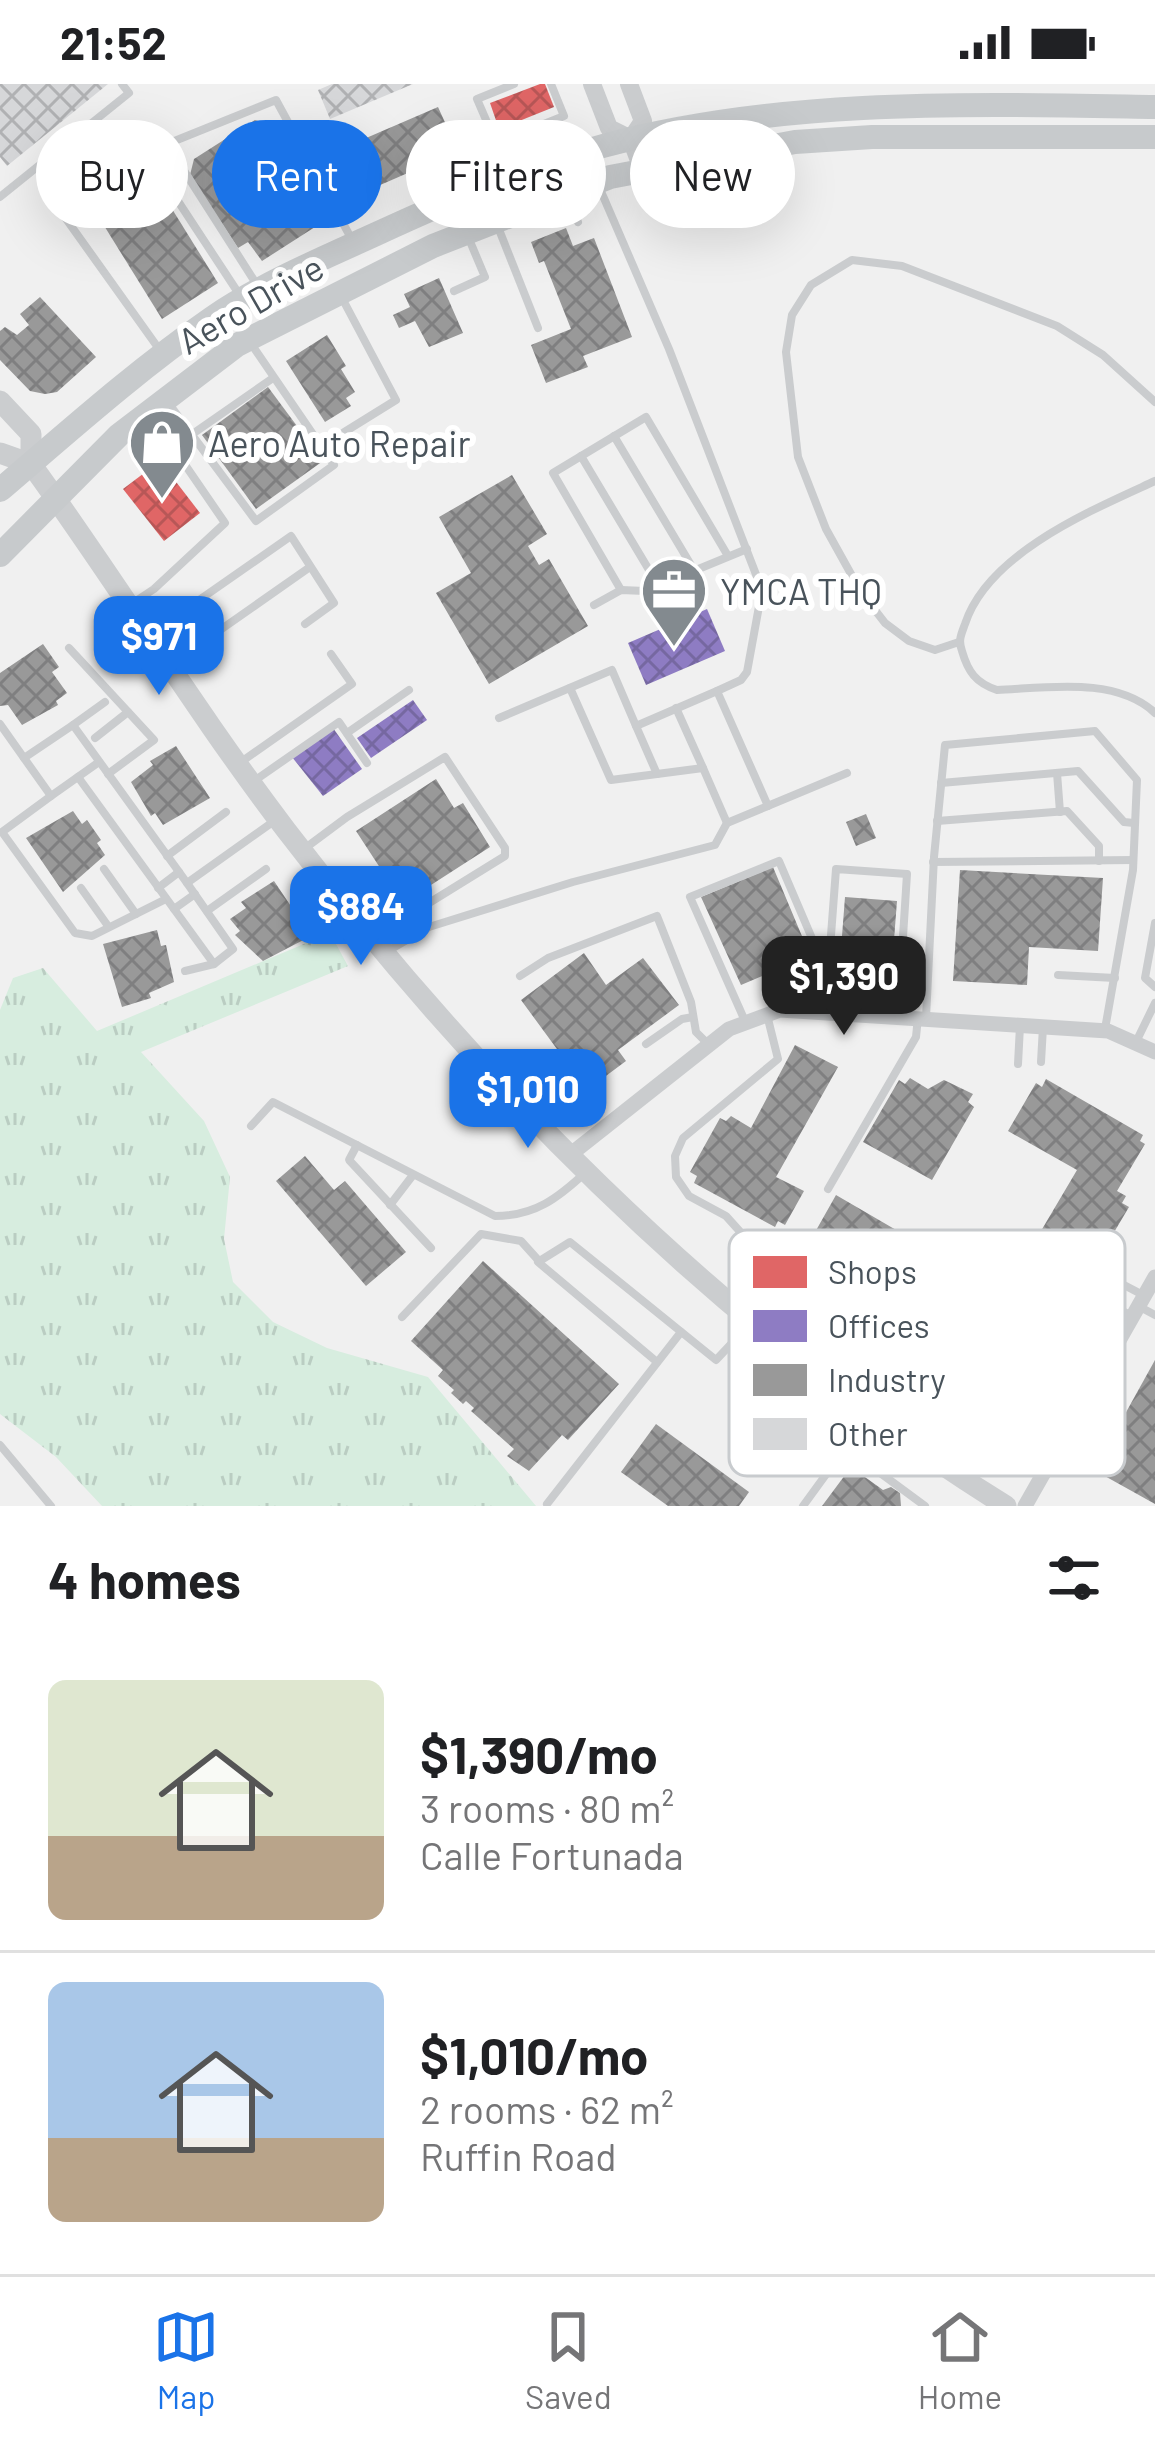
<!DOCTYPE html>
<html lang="en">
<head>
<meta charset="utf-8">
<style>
  body { margin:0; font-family:Barlow,sans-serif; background:#f6f6f6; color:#202124; height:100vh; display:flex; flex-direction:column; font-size:45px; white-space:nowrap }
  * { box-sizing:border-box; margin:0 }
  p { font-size:39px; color:#757577 }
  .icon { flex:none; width:66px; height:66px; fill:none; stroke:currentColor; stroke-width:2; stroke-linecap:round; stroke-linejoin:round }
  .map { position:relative; height:1422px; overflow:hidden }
  .drawer { display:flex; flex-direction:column; background:#fff; flex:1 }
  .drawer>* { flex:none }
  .banner { position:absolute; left:36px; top:36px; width:1083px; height:108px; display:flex; gap:24px }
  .price { position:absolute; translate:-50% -102px; padding:0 27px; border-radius:24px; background:#1a73e8; color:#fff; font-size:39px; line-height:78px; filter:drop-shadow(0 3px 6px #0008) }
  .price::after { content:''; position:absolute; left:50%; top:72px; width:36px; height:27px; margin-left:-18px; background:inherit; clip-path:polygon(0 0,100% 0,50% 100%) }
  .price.selected { background:#222; color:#fff }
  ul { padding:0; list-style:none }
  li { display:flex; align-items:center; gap:36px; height:300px; padding:0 48px }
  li+li { border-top:3px solid #e0e0e0 }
  li span { display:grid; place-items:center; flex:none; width:336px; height:240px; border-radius:18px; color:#555 }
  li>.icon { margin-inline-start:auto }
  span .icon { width:144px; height:144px; fill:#fffc; stroke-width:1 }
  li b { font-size:51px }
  h2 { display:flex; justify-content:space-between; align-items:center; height:144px; padding:0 48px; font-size:51px }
  .tag { padding:0 42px; border-radius:54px; background:#fff; box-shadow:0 12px 48px #0002; font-size:42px; line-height:108px }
  .tag.selected { background:#1a73e8; color:#fff }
  .status { display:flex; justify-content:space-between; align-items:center; height:84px; padding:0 60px; background:#fff; direction:ltr }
  .status svg { height:33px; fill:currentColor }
  .menu { display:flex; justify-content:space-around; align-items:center; height:168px; border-top:3px solid #e0e0e0; background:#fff; font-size:33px; color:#757577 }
  .menu a { display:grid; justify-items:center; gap:6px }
  .menu .selected { color:#1a73e8 }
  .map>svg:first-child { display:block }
  .grass { fill:url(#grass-tufts) }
  .shops { fill:url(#shops-cross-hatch) }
  .offices { fill:url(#offices-cross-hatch) }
  .industry { fill:url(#industry-cross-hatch) }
  .building { fill:url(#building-cross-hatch) }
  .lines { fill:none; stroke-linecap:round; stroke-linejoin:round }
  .service { stroke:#caccce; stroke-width:8 }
  .minor { stroke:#caccce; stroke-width:15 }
  .tertiary { stroke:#caccce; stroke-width:18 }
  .secondary { stroke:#cbcdcf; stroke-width:21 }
  .primary { stroke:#c7cacc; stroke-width:24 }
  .labels { text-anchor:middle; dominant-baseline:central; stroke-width:12; stroke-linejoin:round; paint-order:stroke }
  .street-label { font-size:36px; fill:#49535b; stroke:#fff }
  .poi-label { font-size:36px; fill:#49535b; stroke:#fff; text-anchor:start }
  .key { fill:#fff; stroke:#c8cbce; stroke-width:3 }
  .key-label { font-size:33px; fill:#49535b }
</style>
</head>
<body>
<div class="status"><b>21:52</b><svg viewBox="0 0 49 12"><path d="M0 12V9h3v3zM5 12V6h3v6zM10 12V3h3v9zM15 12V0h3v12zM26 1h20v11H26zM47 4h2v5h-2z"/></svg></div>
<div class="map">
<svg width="1155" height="1422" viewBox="0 0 1155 1422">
  <defs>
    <pattern id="grass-tufts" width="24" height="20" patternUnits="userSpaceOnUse" patternTransform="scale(3)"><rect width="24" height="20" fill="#d7eddf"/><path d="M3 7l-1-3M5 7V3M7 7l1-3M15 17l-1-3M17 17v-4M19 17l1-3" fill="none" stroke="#bacdc2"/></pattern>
    <pattern id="shops-cross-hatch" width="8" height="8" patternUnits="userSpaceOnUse" patternTransform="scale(3)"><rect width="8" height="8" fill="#e06666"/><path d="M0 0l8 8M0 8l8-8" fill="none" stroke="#b85757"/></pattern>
    <pattern id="offices-cross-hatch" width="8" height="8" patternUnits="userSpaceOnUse" patternTransform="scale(3)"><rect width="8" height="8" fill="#8e7cc3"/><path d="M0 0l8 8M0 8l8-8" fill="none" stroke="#7668a1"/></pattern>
    <pattern id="industry-cross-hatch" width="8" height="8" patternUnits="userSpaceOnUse" patternTransform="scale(3)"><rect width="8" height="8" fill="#999"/><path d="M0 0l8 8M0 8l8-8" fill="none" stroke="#7f7f80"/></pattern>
    <pattern id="building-cross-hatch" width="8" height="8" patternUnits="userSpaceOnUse" patternTransform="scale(3)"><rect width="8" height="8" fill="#d6d7d9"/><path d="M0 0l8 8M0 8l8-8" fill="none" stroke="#b0b1b3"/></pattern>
  </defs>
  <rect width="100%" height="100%" fill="#f0f0f0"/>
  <!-- grass -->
  <path class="grass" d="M330 849 348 882 141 968 204 1037 230 1093 224 1155 233 1198 273 1238 327 1264 428 1293 536 1422H102L56 1373 0 1330V926L13 894 43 884 97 947Z"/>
  <!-- shops -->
  <g class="shops">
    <path d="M540 0H545L554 23 499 45 490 19Z"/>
    <path d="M160 377 200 429 164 457 123 405Z"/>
  </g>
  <!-- offices -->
  <g class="offices">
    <path d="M707 525 725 567 646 601 628 559Z"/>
    <path d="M413 616 427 636 371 674 357 654Z"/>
    <path d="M333 644 362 685 323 712 292 673Z"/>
  </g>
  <!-- industry -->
  <g class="industry">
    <path d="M438 23 458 67 362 109 343 64Z"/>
    <path d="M255 36 270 40 329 134 262 177 248 158 238 164 190 91 194 75Z"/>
    <path d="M141 75 218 199 162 235 85 111Z"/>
    <path d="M566 144 573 162 594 154 632 253 583 272 588 283 546 299 531 261 571 245 544 177 539 179 531 158Z"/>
    <path d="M439 194 463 249 429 263 415 237 399 244 393 231 410 223 404 210Z"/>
    <path d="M40 213 96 273 57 308 45 310 30 307 0 276V247L5 243 17 251 29 241 20 230Z"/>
    <path d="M327 251 346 282 341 285 355 308 346 314 351 322 325 338 286 277Z"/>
    <path d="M268 303 323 377 256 425 202 351Z"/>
    <path d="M512 391 547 450 528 462 539 481 549 475 588 542 489 600 436 509 471 489 439 433Z"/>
    <path d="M43 560 59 583 52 588 67 609 56 617 58 621 22 641 8 621 0 622V589Z"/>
    <path d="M176 662 210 714 163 741 155 729 151 732 131 698 153 681 150 677Z"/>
    <path d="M436 695 454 724 463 719 490 763 403 819 356 747Z"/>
    <path d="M73 727 82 740 87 736 101 756 97 759 105 771 63 808 26 754Z"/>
    <path d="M866 730 876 754 856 762 846 738Z"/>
    <path d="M773 783 804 857 797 860 803 875 741 901 701 813Z"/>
    <path d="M960 786 1103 794 1098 867 1029 863 1027 901 953 897Z"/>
    <path d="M274 797 311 852 263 877 235 851 240 847 230 835 246 824 241 818Z"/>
    <path d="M845 813 897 817 891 895 839 891Z"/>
    <path d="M157 846 161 862 166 861 174 898 149 909 151 914 122 923 103 860Z"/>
    <path d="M584 869 606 901 643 874 679 921 618 966 626 977 587 1006 521 916Z"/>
    <path d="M795 961 838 983 776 1093 804 1107 785 1141 778 1137 775 1143 694 1099 697 1092 690 1088 720 1034 726 1037 731 1032 751 1044Z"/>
    <path d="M910 994 928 1005 944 996 973 1010 968 1018 974 1023 932 1096 863 1058 899 996 905 1000Z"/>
    <path d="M1046 995 1143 1051 1140 1057 1145 1060 1117 1107 1126 1112 1122 1119 1129 1123 1097 1177 1091 1173 1087 1180 1038 1152 1077 1086 1008 1047 1036 999 1042 1003Z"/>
    <path d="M305 1072 334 1106 345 1097 406 1168 366 1202 276 1097Z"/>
    <path d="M836 1111 903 1150 861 1223 856 1220 851 1227 824 1212 828 1206 820 1202 824 1195 804 1183 807 1177 801 1173Z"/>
    <path d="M483 1177 619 1300 568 1356 562 1351 529 1387 507 1372 514 1365 471 1327 474 1324 466 1317 463 1320 451 1309 454 1306 438 1292 443 1286 411 1257Z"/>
    <path d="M1155 1276V1420L1094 1386Z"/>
    <path d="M656 1340 749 1408 739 1422H668L621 1388Z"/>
    <path d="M851 1383 883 1406 891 1403 900 1409 901 1422H822Z"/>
  </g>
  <!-- building -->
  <g class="building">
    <path d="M0 0H108L7 82 0 73Z"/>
    <path d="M332 0H413L330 35 318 6Z"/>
  </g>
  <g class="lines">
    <!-- service -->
    <g class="service">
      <path d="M496 59 564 32 551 0"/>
      <path d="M501 89 499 66 477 15 514 0"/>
      <path d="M600 105 669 265 762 506 747 588 741 596 717 607 768 722"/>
      <path d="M0 113 129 9 122 0"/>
      <path d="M568 116 578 138"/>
      <path d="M498 143 538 244"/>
      <path d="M257 201 167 60 276 16 351 154"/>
      <path d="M454 207 485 193 469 155"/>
      <path d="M159 265 49 111 132 47 239 210"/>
      <path d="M169 320 256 437 334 381 252 261"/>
      <path d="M191 351 273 294"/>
      <path d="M338 352 396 316 342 214"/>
      <path d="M614 352 694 486"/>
      <path d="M581 372 658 501"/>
      <path d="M1155 397C1092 426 988 469 965 540 961 551 958 556 962 567 968 588 976 599 997 606 1046 604 1116 592 1155 629"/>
      <path d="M621 506 553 389 646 333 728 472"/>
      <path d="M130 521 154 505 225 439 153 334"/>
      <path d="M594 521 621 506 645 507 747 465"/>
      <path d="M209 545 213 551 310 483"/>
      <path d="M959 558 935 566 909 557 885 539 861 508 826 445 798 373 786 268 792 231 811 201 852 176 902 182 1057 242 1103 271 1155 318"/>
      <path d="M69 564 154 656 108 690"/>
      <path d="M169 575 209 545 192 521 291 452 334 519 305 540"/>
      <path d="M570 604 611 696 657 690"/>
      <path d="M676 624 703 684 657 690 636 642 717 607"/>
      <path d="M499 634 612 586 636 642"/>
      <path d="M0 640 24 674 73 641 187 799 277 735"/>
      <path d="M73 641 105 618"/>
      <path d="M347 649 409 606"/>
      <path d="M95 654 128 628"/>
      <path d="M24 674 51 712 99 678"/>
      <path d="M241 678 352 600 331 570"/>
      <path d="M703 684 727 739"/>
      <path d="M1057 689 1060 728"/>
      <path d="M78 693 214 880"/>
      <path d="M254 697 339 638 367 679"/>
      <path d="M941 699 1078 687 1124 738 1134 739"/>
      <path d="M51 712 2 748 75 849 92 852 166 815"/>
      <path d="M937 737 1067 727 1099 762V777"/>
      <path d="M304 765 347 733 445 673 505 764V772L374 853"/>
      <path d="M167 772 226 728"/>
      <path d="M933 778 1133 776"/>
      <path d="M104 785 136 830"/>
      <path d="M81 804 108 842"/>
      <path d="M158 804 179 788"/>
      <path d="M174 825 195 810"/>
      <path d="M207 827 266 785"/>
      <path d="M1155 839 1145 894 1155 903"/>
      <path d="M386 868 429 843 573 798 715 761 727 739 847 689"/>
      <path d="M185 887 214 880 233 865 187 799"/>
      <path d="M1058 891 1115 894"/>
      <path d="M520 892 548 874 657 832 691 918 696 948 708 960"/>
      <path d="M836 927 837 908 828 891 836 785 907 790 898 931"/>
      <path d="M767 931 778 975 683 1054 675 1072 676 1093 689 1112 726 1132 787 1200 864 1261 838 1300"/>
      <path d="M926 934 934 773 945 661 1095 647 1137 696 1133 786 1105 945"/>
      <path d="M745 937 690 813 779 777 814 859 810 926"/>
      <path d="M1136 958 1155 919"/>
      <path d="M646 960 682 935 693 933"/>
      <path d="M1041 978 1043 943"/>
      <path d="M1018 980 1020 942"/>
      <path d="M251 1042 273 1018 495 1132C535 1132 558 1114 586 1088"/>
      <path d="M357 1061 349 1076 431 1164"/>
      <path d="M828 1105 916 953 918 933"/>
      <path d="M390 1121 413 1091"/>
      <path d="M1105 1191 1143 1211"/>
      <path d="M1094 1212 1132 1232"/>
      <path d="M1140 1223 1155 1231"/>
      <path d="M402 1233 481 1150 521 1157 539 1177"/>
      <path d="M657 1278 538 1178 570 1158 716 1276 749 1241"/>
      <path d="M804 1342 827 1327 841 1308"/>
      <path d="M0 1361 51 1422"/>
      <path d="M845 1363 925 1422"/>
      <path d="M547 1420 681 1248"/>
      <path d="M803 1422 870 1330"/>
    </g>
    <!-- minor -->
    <g class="minor">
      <path d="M571 1070 729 945 780 926 1108 947 1155 968"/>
      <path d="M1025 1422 1155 1193"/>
    </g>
    <!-- tertiary -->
    <g class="tertiary">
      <path d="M592 0 609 44 631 55 643 87"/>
      <path d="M629 0 643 37 631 55"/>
    </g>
    <!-- secondary -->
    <g class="secondary">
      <path d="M0 317 31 350V380"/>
      <path d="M0 369 31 380"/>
      <path d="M31 380C118 500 196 628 286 746 487 1008 725 1247 1006 1422"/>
    </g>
    <!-- primary -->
    <g class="primary">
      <path d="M0 406C69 347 137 286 212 234 262 200 319 176 374 151 448 117 525 83 603 62 782 14 971 20 1155 23"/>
      <path d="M0 471 119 351 237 261 433 162 610 93 795 58 872 53H1155"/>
    </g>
  </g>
  <!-- icons -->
  <defs>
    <symbol id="shop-pin" viewBox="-11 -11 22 30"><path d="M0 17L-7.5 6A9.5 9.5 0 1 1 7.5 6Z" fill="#838a8f" stroke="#fff"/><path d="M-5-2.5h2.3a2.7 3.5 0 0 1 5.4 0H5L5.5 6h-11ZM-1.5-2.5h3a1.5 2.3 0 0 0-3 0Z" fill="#fff"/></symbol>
    <symbol id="office-pin" viewBox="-11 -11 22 30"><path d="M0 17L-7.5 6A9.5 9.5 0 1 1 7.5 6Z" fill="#838a8f" stroke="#fff"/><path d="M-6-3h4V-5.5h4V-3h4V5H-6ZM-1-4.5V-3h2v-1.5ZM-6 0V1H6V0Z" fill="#fff"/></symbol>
  </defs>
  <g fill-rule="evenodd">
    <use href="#shop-pin" x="124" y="320" width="76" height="104"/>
    <use href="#office-pin" x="636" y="468" width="76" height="104"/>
  </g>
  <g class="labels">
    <!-- street labels -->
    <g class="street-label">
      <text transform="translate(250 219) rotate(-30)">Aero Drive</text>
    </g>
    <!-- poi labels -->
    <g class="poi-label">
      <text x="208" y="358">Aero Auto Repair</text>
      <text x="720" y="506">YMCA THQ</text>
    </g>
  </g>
  <!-- legend -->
  <rect x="729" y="1146" width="396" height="246" rx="18" class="key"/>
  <rect x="753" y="1172" width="54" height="32" fill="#e06666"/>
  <rect x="753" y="1226" width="54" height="32" fill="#8e7cc3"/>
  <rect x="753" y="1280" width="54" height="32" fill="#999"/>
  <rect x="753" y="1334" width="54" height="32" fill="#d6d7d9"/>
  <g class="key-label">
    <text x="828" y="1200">Shops</text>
    <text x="828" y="1254">Offices</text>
    <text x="828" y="1308">Industry</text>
    <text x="828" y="1362">Other</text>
  </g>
</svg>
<b class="price" style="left:159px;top:614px">$971</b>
<b class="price" style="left:361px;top:884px">$884</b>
<b class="price selected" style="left:844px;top:954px">$1,390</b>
<b class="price" style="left:528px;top:1067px">$1,010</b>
<div class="banner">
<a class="tag">Buy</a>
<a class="tag selected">Rent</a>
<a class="tag">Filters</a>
<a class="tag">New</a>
</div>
</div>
<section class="drawer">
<h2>4 homes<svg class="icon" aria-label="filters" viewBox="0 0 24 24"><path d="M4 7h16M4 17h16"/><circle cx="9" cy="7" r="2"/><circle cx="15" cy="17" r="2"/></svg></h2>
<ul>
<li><span style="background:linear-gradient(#dfe7d0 65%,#b9a48a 0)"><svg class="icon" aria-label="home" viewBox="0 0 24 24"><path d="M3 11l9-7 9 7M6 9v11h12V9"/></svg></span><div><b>$1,390/mo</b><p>3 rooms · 80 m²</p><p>Calle Fortunada</p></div></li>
<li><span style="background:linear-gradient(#a9c7e8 65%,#b9a48a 0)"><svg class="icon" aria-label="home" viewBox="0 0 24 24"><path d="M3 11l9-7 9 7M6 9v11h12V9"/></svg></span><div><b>$1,010/mo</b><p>2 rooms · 62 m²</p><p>Ruffin Road</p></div></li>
</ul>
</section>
<nav class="menu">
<a class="selected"><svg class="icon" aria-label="map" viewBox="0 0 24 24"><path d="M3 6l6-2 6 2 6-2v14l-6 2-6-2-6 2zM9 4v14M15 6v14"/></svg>Map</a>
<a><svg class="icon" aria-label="saved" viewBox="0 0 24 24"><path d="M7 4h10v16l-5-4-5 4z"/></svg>Saved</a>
<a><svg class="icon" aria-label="home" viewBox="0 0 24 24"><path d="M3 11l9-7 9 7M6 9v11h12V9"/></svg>Home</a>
</nav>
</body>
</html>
